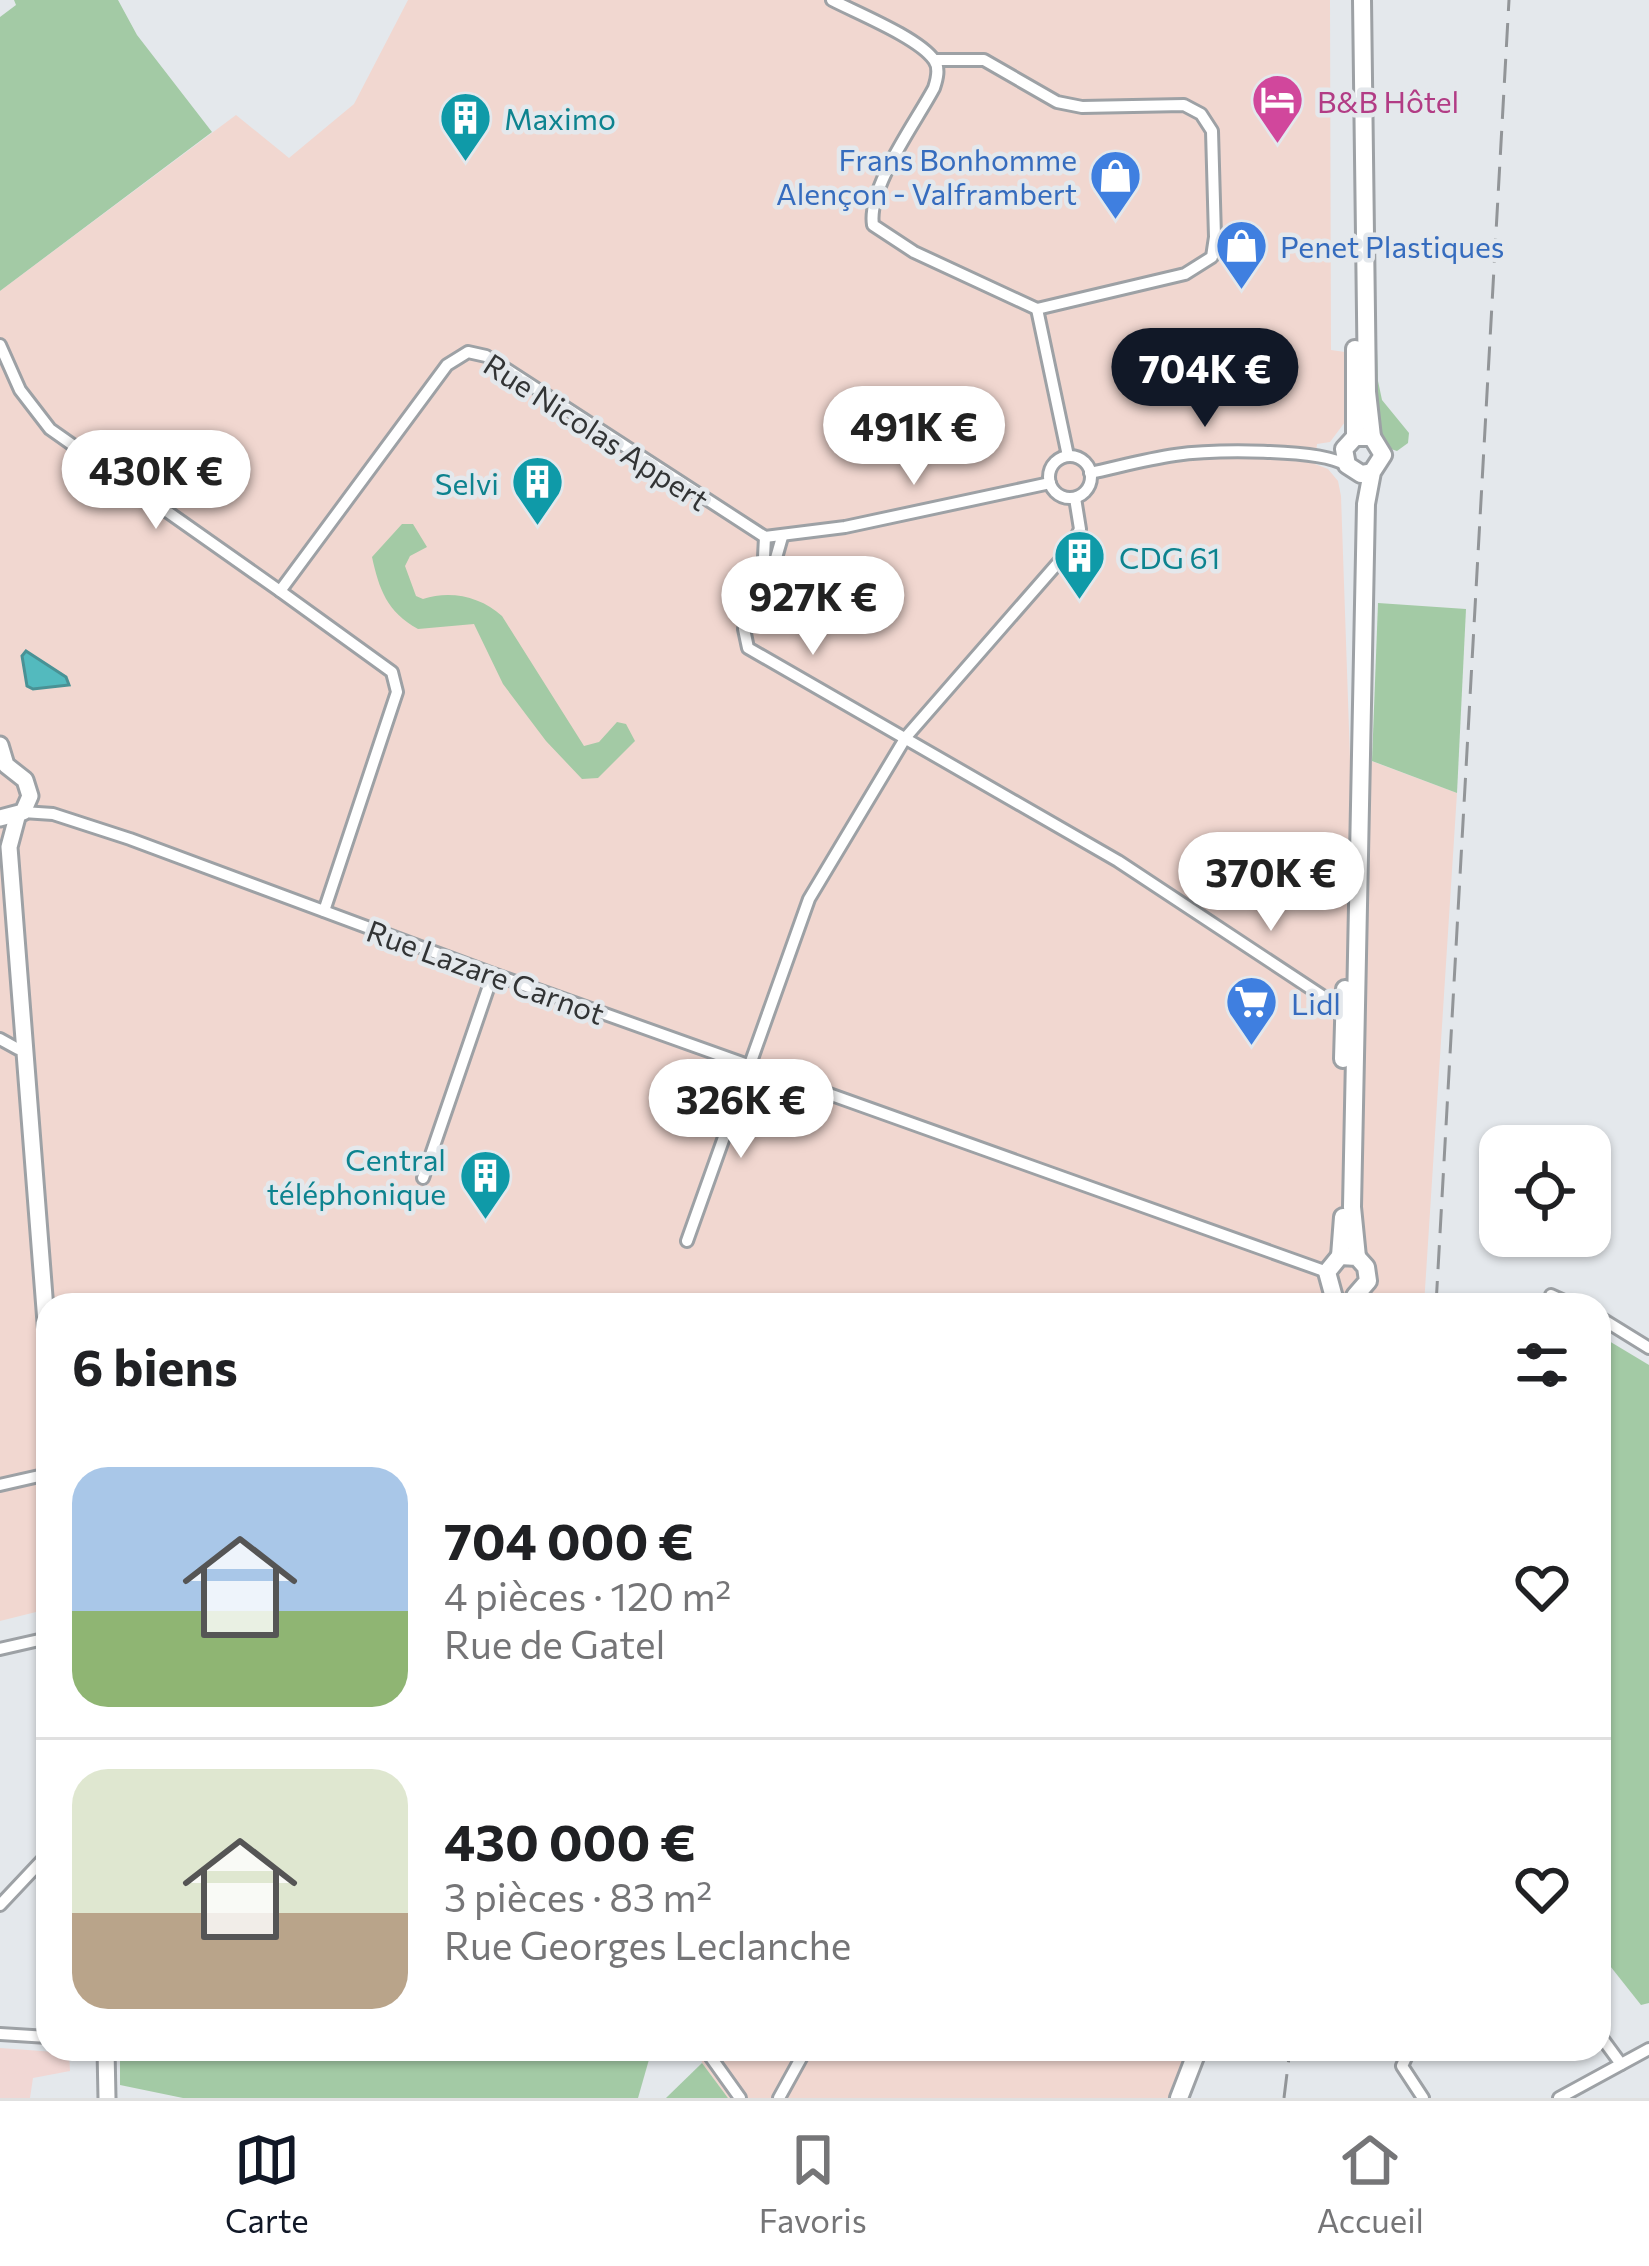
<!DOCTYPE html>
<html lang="fr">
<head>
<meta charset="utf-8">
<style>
  body { margin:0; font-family:Commissioner,sans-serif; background:#f2f2f2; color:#202124; height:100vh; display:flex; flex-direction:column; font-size:45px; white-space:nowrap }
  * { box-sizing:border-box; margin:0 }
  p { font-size:39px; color:#757577 }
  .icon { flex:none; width:66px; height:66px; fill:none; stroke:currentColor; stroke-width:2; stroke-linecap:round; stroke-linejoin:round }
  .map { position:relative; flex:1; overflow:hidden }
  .sheet { position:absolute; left:36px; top:1293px; width:1575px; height:768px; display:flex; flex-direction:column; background:#fff; border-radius:36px; box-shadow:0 3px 9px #0004 }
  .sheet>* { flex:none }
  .fabs { position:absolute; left:1479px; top:1125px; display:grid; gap:24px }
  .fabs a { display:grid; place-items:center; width:132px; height:132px; border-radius:24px; background:#fff; box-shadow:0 3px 9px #0004; font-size:60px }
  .price { position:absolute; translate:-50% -102px; padding:0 27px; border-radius:42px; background:#fff; color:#222; font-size:39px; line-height:78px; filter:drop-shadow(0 3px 6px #0008) }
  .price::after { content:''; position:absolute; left:50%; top:72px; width:36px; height:27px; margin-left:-18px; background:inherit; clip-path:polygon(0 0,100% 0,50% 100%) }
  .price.on { background:#111827; color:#fff }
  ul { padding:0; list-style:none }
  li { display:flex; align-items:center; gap:36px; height:300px; padding:0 36px }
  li+li { border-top:3px solid #e0e0e0 }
  li span { display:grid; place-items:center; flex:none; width:336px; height:240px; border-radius:36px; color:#555 }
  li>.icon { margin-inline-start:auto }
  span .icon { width:144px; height:144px; fill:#fffc; stroke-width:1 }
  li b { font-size:51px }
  h2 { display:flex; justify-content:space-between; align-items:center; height:144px; padding:0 36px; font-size:51px }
  .tab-bar { display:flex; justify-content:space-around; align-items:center; height:168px; border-top:3px solid #e0e0e0; background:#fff; font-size:33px; color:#757577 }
  .tab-bar a { display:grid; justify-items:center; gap:6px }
  .tab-bar .on { color:#111827 }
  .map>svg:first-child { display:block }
  .commercial { fill:#f1d7d4 }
  .industrial { fill:#f1d7d0 }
  .green { fill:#a3caa5 }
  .water { fill:#53babe; stroke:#499295; stroke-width:3 }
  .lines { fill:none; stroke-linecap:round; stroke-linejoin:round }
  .street-casing { stroke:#9da1a5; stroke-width:16 }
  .secondary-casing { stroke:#9da1a5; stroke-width:21 }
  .primary-casing { stroke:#9da1a5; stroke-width:22 }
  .street { stroke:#fff; stroke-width:10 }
  .secondary { stroke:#fff; stroke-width:15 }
  .primary { stroke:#fff; stroke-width:16 }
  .rail { stroke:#929598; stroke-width:3; stroke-dasharray:24 12; stroke-linecap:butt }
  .labels { text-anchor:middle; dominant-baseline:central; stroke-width:9; stroke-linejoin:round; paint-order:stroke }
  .hotel-label { font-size:30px; fill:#b23c85; stroke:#e4e8ec; text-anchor:start }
  .culture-label { font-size:30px; fill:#0d838f; stroke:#e4e8ec; text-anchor:start }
  .shop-label { font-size:30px; fill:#366cbe; stroke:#e4e8ec; text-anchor:start }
  .street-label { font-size:30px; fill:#323435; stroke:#e4e8ec }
</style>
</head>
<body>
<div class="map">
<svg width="1649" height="2098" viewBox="0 0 1649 2098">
  <rect width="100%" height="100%" fill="#e4e8ec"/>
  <!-- commercial -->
  <path class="commercial" d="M0 2048 69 2053 70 2071 33 2078 30 2098H0Z"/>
  <!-- industrial -->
  <g class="industrial">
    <path d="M408 0H1330L1331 350 1345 352 1347 390 1345 422 1330 442 1317 444 1315 464 1328 469 1338 481 1341 496 1350 758 1366 759 1457 793 1424 1305H48V1609L0 1621V291L236 115 289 158 354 104Z"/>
    <path d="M700 2049H1205L1187 2098H728L702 2063Z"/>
  </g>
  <!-- green -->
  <g class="green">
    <path d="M14 0H118L137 35 212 132 0 291V17L16 5Z"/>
    <path d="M1368 175 1372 187 1378 381 1382 400 1409 433 1408 443 1397 451 1391 449 1376 426Z"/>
    <path d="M402 524H413L427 547 410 556 405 566 416 596 423 599C451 590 481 597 502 616L584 746 599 742 617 722 626 724 635 741 598 778 582 779 546 741 503 684 474 624 418 629C387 612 379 589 372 557Z"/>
    <path d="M1378 603 1466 609 1457 793 1372 761Z"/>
    <path d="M1599 1335 1649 1365V2003L1641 2005 1599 1952Z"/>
    <path d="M120 2049H652L638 2098H183L120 2085Z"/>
    <path d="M702 2063 728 2098H666Z"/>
  </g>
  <!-- water -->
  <path class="water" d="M26 651 66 677 69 685 33 689 27 686 22 656Z"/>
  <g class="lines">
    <defs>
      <g id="street">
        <path d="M832 0C857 13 919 38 934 60 940 68 937 79 934 88 916 122 867 188 873 225L914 252 1037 309"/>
        <path d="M935 60H984L1057 102 1082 107 1184 105 1201 114 1212 131 1215 237 1212 257 1185 274 1037 309 1068 456"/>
        <path d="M0 345 20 390 50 429 280 591"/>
        <circle cx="1070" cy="477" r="21"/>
        <path d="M1090 473C1118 467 1147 459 1175 455 1210 450 1319 448 1346 465"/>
        <path d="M782 537 774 565 744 629 748 648 1118 861 1345 1011"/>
        <path d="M763 577 765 537"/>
        <path d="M23 812 53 814 130 839 493 974 1327 1272"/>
        <path d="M324 911 397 692 392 672 280 591 447 365 468 352 486 356 765 537 845 527 1050 483"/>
        <path d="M0 1039 18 1049 25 1047"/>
        <path d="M423 1178 493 974"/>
        <path d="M687 1241 809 899 906 737 1071 548 1080 529 1075 498"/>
        <path d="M1551 1295 1573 1305"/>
        <path d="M1599 1317 1649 1348"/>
        <path d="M0 1485 48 1474"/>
        <path d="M0 1649 48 1638"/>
        <path d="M0 1905 48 1854"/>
        <path d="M0 2034 48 2037"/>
        <path d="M1599 2034 1621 2064"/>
        <path d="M705 2049 740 2098"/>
        <path d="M1410 2049 1402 2066 1423 2098"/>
        <path d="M1482 2049H1488"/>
        <path d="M779 2098 806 2049"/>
        <path d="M1559 2098 1649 2049"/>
      </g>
      <g id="secondary">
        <path d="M0 745 6 765 25 780 30 796 23 812 0 818"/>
        <path d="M17 817 9 847 48 1348"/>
        <path d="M106 2049 107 2098"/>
      </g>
      <g id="primary">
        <path d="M1362 0 1367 392 1372 437"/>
        <path d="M1355 437V349"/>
        <path d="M1343 1059 1345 989"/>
        <path d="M1340 1256 1343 1217"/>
        <path d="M1357 1257 1352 1207 1366 504 1372 472 1383 455 1372 437H1355L1344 449 1347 465 1361 474 1372 472"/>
        <path d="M1336 1305 1327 1272 1340 1256 1357 1257 1366 1267 1368 1281 1355 1296"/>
        <path d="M1179 2098 1198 2049"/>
      </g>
    </defs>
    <!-- street casing -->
    <use href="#street" class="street-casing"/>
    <!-- secondary casing -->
    <use href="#secondary" class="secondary-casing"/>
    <!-- primary casing -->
    <use href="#primary" class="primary-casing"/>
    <!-- street -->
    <use href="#street" class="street"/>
    <!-- secondary -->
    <use href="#secondary" class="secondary"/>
    <!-- primary -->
    <use href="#primary" class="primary"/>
    <!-- rail -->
    <g class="rail">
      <path d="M1436 1305 1509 0"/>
      <path d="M1284 2098 1290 2049"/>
    </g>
  </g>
  <!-- icons -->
  <defs>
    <symbol id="hotel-pin" viewBox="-11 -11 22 30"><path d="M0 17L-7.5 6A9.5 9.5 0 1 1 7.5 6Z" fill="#d1479c" stroke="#e4e8ec"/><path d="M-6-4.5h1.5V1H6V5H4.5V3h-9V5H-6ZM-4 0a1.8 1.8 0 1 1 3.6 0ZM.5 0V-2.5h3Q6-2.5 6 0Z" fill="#fff"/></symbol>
    <symbol id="building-pin" viewBox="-11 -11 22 30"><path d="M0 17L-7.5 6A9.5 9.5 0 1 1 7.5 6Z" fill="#0f9aa8" stroke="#e4e8ec"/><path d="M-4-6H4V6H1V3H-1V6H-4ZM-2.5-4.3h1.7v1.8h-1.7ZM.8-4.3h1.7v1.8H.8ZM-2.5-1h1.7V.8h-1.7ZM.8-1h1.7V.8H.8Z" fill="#fff"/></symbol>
    <symbol id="shop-pin" viewBox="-11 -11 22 30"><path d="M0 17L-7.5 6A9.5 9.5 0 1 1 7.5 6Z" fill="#3f7fe0" stroke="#e4e8ec"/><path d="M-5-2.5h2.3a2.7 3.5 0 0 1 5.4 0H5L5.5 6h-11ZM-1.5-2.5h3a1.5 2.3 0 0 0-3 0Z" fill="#fff"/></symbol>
    <symbol id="supermarket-pin" viewBox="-11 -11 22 30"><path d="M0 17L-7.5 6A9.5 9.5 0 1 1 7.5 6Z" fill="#3f7fe0" stroke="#e4e8ec"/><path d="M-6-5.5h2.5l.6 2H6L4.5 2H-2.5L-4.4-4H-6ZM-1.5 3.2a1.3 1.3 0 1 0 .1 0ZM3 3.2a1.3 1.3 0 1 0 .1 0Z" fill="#fff"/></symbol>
  </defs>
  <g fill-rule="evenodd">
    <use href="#hotel-pin" x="1248" y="70" width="59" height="81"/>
    <use href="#building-pin" x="436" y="88" width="59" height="81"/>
    <use href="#shop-pin" x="1086" y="146" width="59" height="81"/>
    <use href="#shop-pin" x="1212" y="216" width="59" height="81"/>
    <use href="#building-pin" x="508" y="452" width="59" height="81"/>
    <use href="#building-pin" x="1050" y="526" width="59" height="81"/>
    <use href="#supermarket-pin" x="1222" y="972" width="59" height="81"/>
    <use href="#building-pin" x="456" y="1146" width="59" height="81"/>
  </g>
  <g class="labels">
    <!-- hotel labels -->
    <g class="hotel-label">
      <text x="1317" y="100">B&amp;B Hôtel</text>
    </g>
    <!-- culture labels -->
    <g class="culture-label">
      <text x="504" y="117">Maximo</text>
      <text x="499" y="482" text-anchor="end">Selvi</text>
      <text x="1119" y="556">CDG 61</text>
      <text x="446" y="1158" text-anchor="end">Central<tspan x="446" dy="34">téléphonique</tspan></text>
    </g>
    <!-- shop labels -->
    <g class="shop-label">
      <text x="1077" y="158" text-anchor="end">Frans Bonhomme<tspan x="1077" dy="34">Alençon - Valframbert</tspan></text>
      <text x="1280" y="245">Penet Plastiques</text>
      <text x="1291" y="1002">Lidl</text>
    </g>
    <!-- street labels -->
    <g class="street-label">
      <text transform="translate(597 431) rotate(33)">Rue Nicolas Appert</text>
      <text transform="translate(486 971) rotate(20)">Rue Lazare Carnot</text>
    </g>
  </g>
</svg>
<div class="fabs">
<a><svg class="icon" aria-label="locate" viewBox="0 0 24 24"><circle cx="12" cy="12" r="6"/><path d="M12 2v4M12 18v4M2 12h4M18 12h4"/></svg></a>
</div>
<b class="price on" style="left:1205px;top:430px">704K €</b>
<b class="price" style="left:914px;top:488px">491K €</b>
<b class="price" style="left:156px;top:532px">430K €</b>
<b class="price" style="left:813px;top:658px">927K €</b>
<b class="price" style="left:1271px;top:934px">370K €</b>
<b class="price" style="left:741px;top:1161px">326K €</b>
<section class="sheet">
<h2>6 biens<svg class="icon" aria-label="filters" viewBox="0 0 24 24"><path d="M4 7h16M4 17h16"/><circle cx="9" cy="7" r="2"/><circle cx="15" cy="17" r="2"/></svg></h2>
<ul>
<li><span style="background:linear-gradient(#a9c7e8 60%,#8fb573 0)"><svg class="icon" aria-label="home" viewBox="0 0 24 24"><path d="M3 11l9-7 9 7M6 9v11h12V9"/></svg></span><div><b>704 000 €</b><p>4 pièces · 120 m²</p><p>Rue de Gatel</p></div><svg class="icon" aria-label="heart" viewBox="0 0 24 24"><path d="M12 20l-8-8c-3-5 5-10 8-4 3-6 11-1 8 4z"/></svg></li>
<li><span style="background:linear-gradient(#dfe7d0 60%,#b9a48a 0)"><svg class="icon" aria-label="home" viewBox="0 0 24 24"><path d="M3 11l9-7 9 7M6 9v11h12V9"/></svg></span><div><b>430 000 €</b><p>3 pièces · 83 m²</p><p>Rue Georges Leclanche</p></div><svg class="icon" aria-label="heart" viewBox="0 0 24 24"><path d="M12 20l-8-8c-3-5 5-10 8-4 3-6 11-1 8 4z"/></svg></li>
</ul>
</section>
</div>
<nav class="tab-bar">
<a class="on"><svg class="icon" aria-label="map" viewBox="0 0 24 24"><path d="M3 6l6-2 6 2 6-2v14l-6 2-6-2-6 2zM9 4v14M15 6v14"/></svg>Carte</a>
<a><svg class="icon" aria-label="saved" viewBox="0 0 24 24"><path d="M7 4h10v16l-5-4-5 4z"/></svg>Favoris</a>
<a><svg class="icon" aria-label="home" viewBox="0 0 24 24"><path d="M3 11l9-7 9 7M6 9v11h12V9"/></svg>Accueil</a>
</nav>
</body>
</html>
